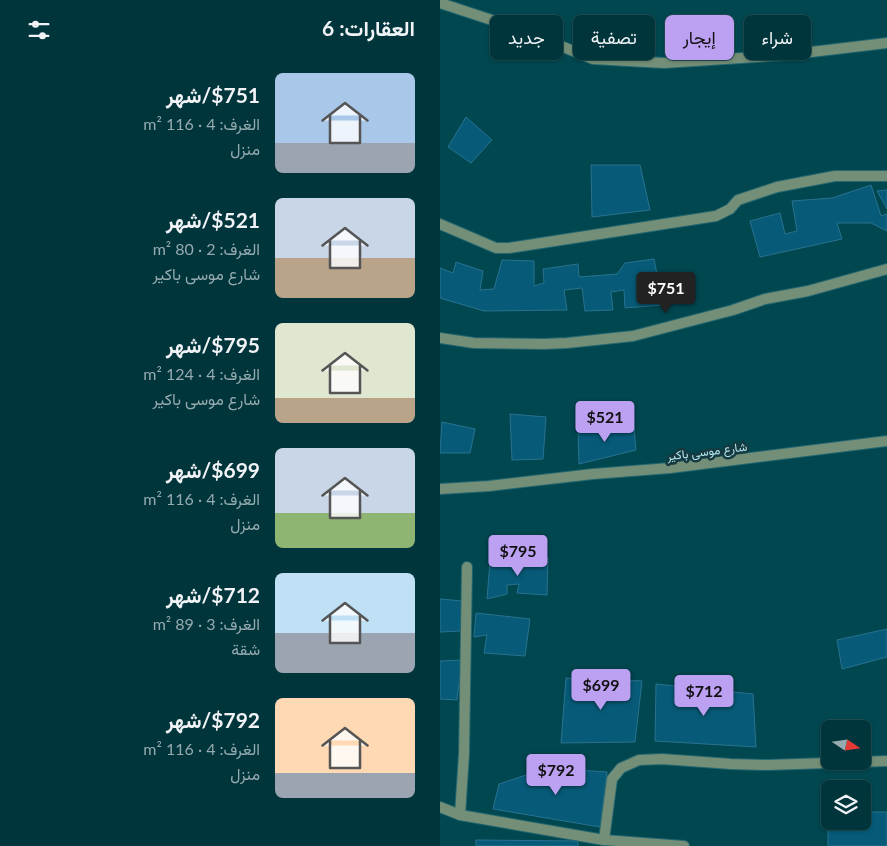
<!DOCTYPE html>
<html lang="ar">
<head>
<meta charset="utf-8">
<style>
  body { margin:0; font-family:Lato,Vazirmatn,sans-serif; background:#0a3d43; color:#f1f3f6; direction:rtl; height:100vh; display:flex; flex-direction:column; font-size:19px; white-space:nowrap }
  * { box-sizing:border-box; margin:0 }
  p { font-size:16px; color:#95abaf }
  .icon { flex:none; width:28px; height:28px; fill:none; stroke:currentColor; stroke-width:2; stroke-linecap:round; stroke-linejoin:round }
  .map { position:relative; flex:1; overflow:hidden; direction:ltr }
  .details { display:flex; flex-direction:column; background:#00353c; width:440px }
  .details>* { flex:none }
  .banner { position:absolute; left:15px; top:15px; width:356px; height:45px; direction:rtl; display:flex; gap:10px }
  .needle { width:32px; rotate:103deg }
  .fabs { position:absolute; left:381px; top:720px; display:grid; gap:10px }
  .fabs a { display:grid; place-items:center; width:50px; height:50px; border-radius:8px; background:#00353c; box-shadow:0 1px 4px #0004,0 0 0 1px #225056; font-size:25px }
  .price { position:absolute; translate:-50% -42px; padding:0 11px; border-radius:5px; background:#bca0f2; color:#111; font-size:16px; line-height:32px; filter:drop-shadow(0 1px 2px #0008) }
  .price::after { content:''; position:absolute; left:50%; top:30px; width:15px; height:11px; margin-left:-8px; background:inherit; clip-path:polygon(0 0,100% 0,50% 100%) }
  .price.selected { background:#222; color:#fff }
  ul { padding:0; list-style:none }
  li { display:flex; align-items:center; gap:15px; height:125px; padding:0 25px }
  li span { display:grid; place-items:center; flex:none; width:140px; height:100px; border-radius:8px; color:#555 }
  li>.icon { margin-inline-start:auto }
  span .icon { width:60px; height:60px; fill:#fffc; stroke-width:1 }
  li b { font-size:21px }
  h2 { display:flex; justify-content:space-between; align-items:center; height:60px; padding:0 25px; font-size:21px }
  .chip { padding:0 18px; border-radius:8px; background:#00353c; box-shadow:0 1px 4px #0004,0 0 0 1px #225056; font-size:18px; line-height:45px }
  .chip.selected { background:#bca0f2; color:#111 }
  main { display:flex; flex:1; min-height:0 }
  .map>svg:first-child { display:block }
  .building { fill:#075b78; stroke:#29728f }
  .lines { fill:none; stroke-linecap:round; stroke-linejoin:round }
  .minor-casing { stroke:#246770; stroke-width:12 }
  .minor { stroke:#748f77; stroke-width:10 }
  .labels { text-anchor:middle; dominant-baseline:central; stroke-width:5; stroke-linejoin:round; paint-order:stroke }
  .street-label { font-size:12px; fill:#b4e6ee; stroke:#163a40 }
</style>
</head>
<body>
<main>
<div class="map">
<svg width="447" height="846" viewBox="0 0 447 846">
  <rect width="100%" height="100%" fill="#004750"/>
  <!-- building -->
  <g class="building">
    <path d="M26 117 52 140 31 163 8 147Z"/>
    <path d="M151 165H200L210 210 152 217Z"/>
    <path d="M431 185 441 216 447 214V231L431 223H397L402 239 320 257 310 221 340 213 345 234 357 231 352 201 392 198Z"/>
    <path d="M447 190V209L437 191Z"/>
    <path d="M214 259 223 305 185 308 184 290 171 292 173 310 145 311 142 288 124 290 127 310 44 311 0 298V268L13 273 16 262 43 271 40 290 54 289 62 260 94 261V286L104 283 103 269 138 264 139 277 177 274 185 263Z"/>
    <path d="M70 414 106 417 103 459 72 460Z"/>
    <path d="M2 422 35 429 30 453H0Z"/>
    <path d="M194 427 196 450 139 464 138 431Z"/>
    <path d="M108 558 107 595 77 593 79 584 67 585V594L47 599 50 561Z"/>
    <path d="M0 599 22 601 20 631 0 632Z"/>
    <path d="M36 613 90 619 85 656 44 653 47 635 34 637Z"/>
    <path d="M447 629V657L402 669 397 640Z"/>
    <path d="M22 660 17 700 0 699V661Z"/>
    <path d="M126 678 202 681 195 742 121 743Z"/>
    <path d="M216 684 313 694 316 747 215 741Z"/>
    <path d="M107 768 167 772 160 827 53 809 59 784Z"/>
    <path d="M388 812H390V821H422V812H447V846H388Z"/>
    <path d="M36 840 138 841V846H36Z"/>
  </g>
  <g class="lines">
    <defs>
      <g id="minor">
        <path d="M0 3 79 29 153 59 224 63 346 55 447 43"/>
        <path d="M0 224 56 248H69L276 216 290 209 298 200 337 187 395 176H447"/>
        <path d="M0 338 34 343 103 344 127 343 193 336 293 310 325 299 368 291 447 269"/>
        <path d="M0 489 49 486 153 474 230 468 447 441"/>
        <path d="M0 807 20 815 164 840 244 846"/>
        <path d="M20 815 24 754 27 567"/>
        <path d="M164 840 172 779 181 768 199 760 222 759 291 764 327 765 447 761"/>
      </g>
    </defs>
    <!-- minor casing -->
    <use href="#minor" class="minor-casing"/>
    <!-- minor -->
    <use href="#minor" class="minor"/>
  </g>
  <g class="labels">
    <!-- street labels -->
    <g class="street-label">
      <text transform="translate(267 451) rotate(-7)">شارع موسى باكير</text>
    </g>
  </g>
</svg>
<div class="fabs">
<a><svg class="needle" viewBox="-14 -14 28 28"><path d="M0-13l5 13h-10z" fill="#e53935"/><path d="M0 13l5-13h-10z" fill="#95abaf"/></svg></a>
<a><svg class="icon" aria-label="layers" viewBox="0 0 24 24"><path d="M12 4l9 5-9 5-9-5zM3 14l9 5 9-5"/></svg></a>
</div>
<b class="price selected" style="left:226px;top:314px">$751</b>
<b class="price" style="left:165px;top:443px">$521</b>
<b class="price" style="left:78px;top:577px">$795</b>
<b class="price" style="left:161px;top:711px">$699</b>
<b class="price" style="left:264px;top:717px">$712</b>
<b class="price" style="left:116px;top:796px">$792</b>
<div class="banner">
<a class="chip">شراء</a>
<a class="chip selected">إيجار</a>
<a class="chip">تصفية</a>
<a class="chip">جديد</a>
</div>
</div>
<section class="details">
<h2>العقارات: 6<svg class="icon" aria-label="filters" viewBox="0 0 24 24"><path d="M4 7h16M4 17h16"/><circle cx="9" cy="7" r="2"/><circle cx="15" cy="17" r="2"/></svg></h2>
<ul>
<li><span style="background:linear-gradient(#a9c7e8 70%,#9aa5b1 0)"><svg class="icon" aria-label="home" viewBox="0 0 24 24"><path d="M3 11l9-7 9 7M6 9v11h12V9"/></svg></span><div><b>$751/شهر</b><p>الغرف: 4 · 116 m²</p><p>منزل</p></div></li>
<li><span style="background:linear-gradient(#c9d6e8 60%,#b9a48a 0)"><svg class="icon" aria-label="home" viewBox="0 0 24 24"><path d="M3 11l9-7 9 7M6 9v11h12V9"/></svg></span><div><b>$521/شهر</b><p>الغرف: 2 · 80 m²</p><p>شارع موسى باكير</p></div></li>
<li><span style="background:linear-gradient(#dfe7d0 75%,#b9a48a 0)"><svg class="icon" aria-label="home" viewBox="0 0 24 24"><path d="M3 11l9-7 9 7M6 9v11h12V9"/></svg></span><div><b>$795/شهر</b><p>الغرف: 4 · 124 m²</p><p>شارع موسى باكير</p></div></li>
<li><span style="background:linear-gradient(#c9d6e8 65%,#8fb573 0)"><svg class="icon" aria-label="home" viewBox="0 0 24 24"><path d="M3 11l9-7 9 7M6 9v11h12V9"/></svg></span><div><b>$699/شهر</b><p>الغرف: 4 · 116 m²</p><p>منزل</p></div></li>
<li><span style="background:linear-gradient(#bfe0f5 60%,#9aa5b1 0)"><svg class="icon" aria-label="home" viewBox="0 0 24 24"><path d="M3 11l9-7 9 7M6 9v11h12V9"/></svg></span><div><b>$712/شهر</b><p>الغرف: 3 · 89 m²</p><p>شقة</p></div></li>
<li><span style="background:linear-gradient(#ffd9b3 75%,#9aa5b1 0)"><svg class="icon" aria-label="home" viewBox="0 0 24 24"><path d="M3 11l9-7 9 7M6 9v11h12V9"/></svg></span><div><b>$792/شهر</b><p>الغرف: 4 · 116 m²</p><p>منزل</p></div></li>
</ul>
</section>
</main>
</body>
</html>
